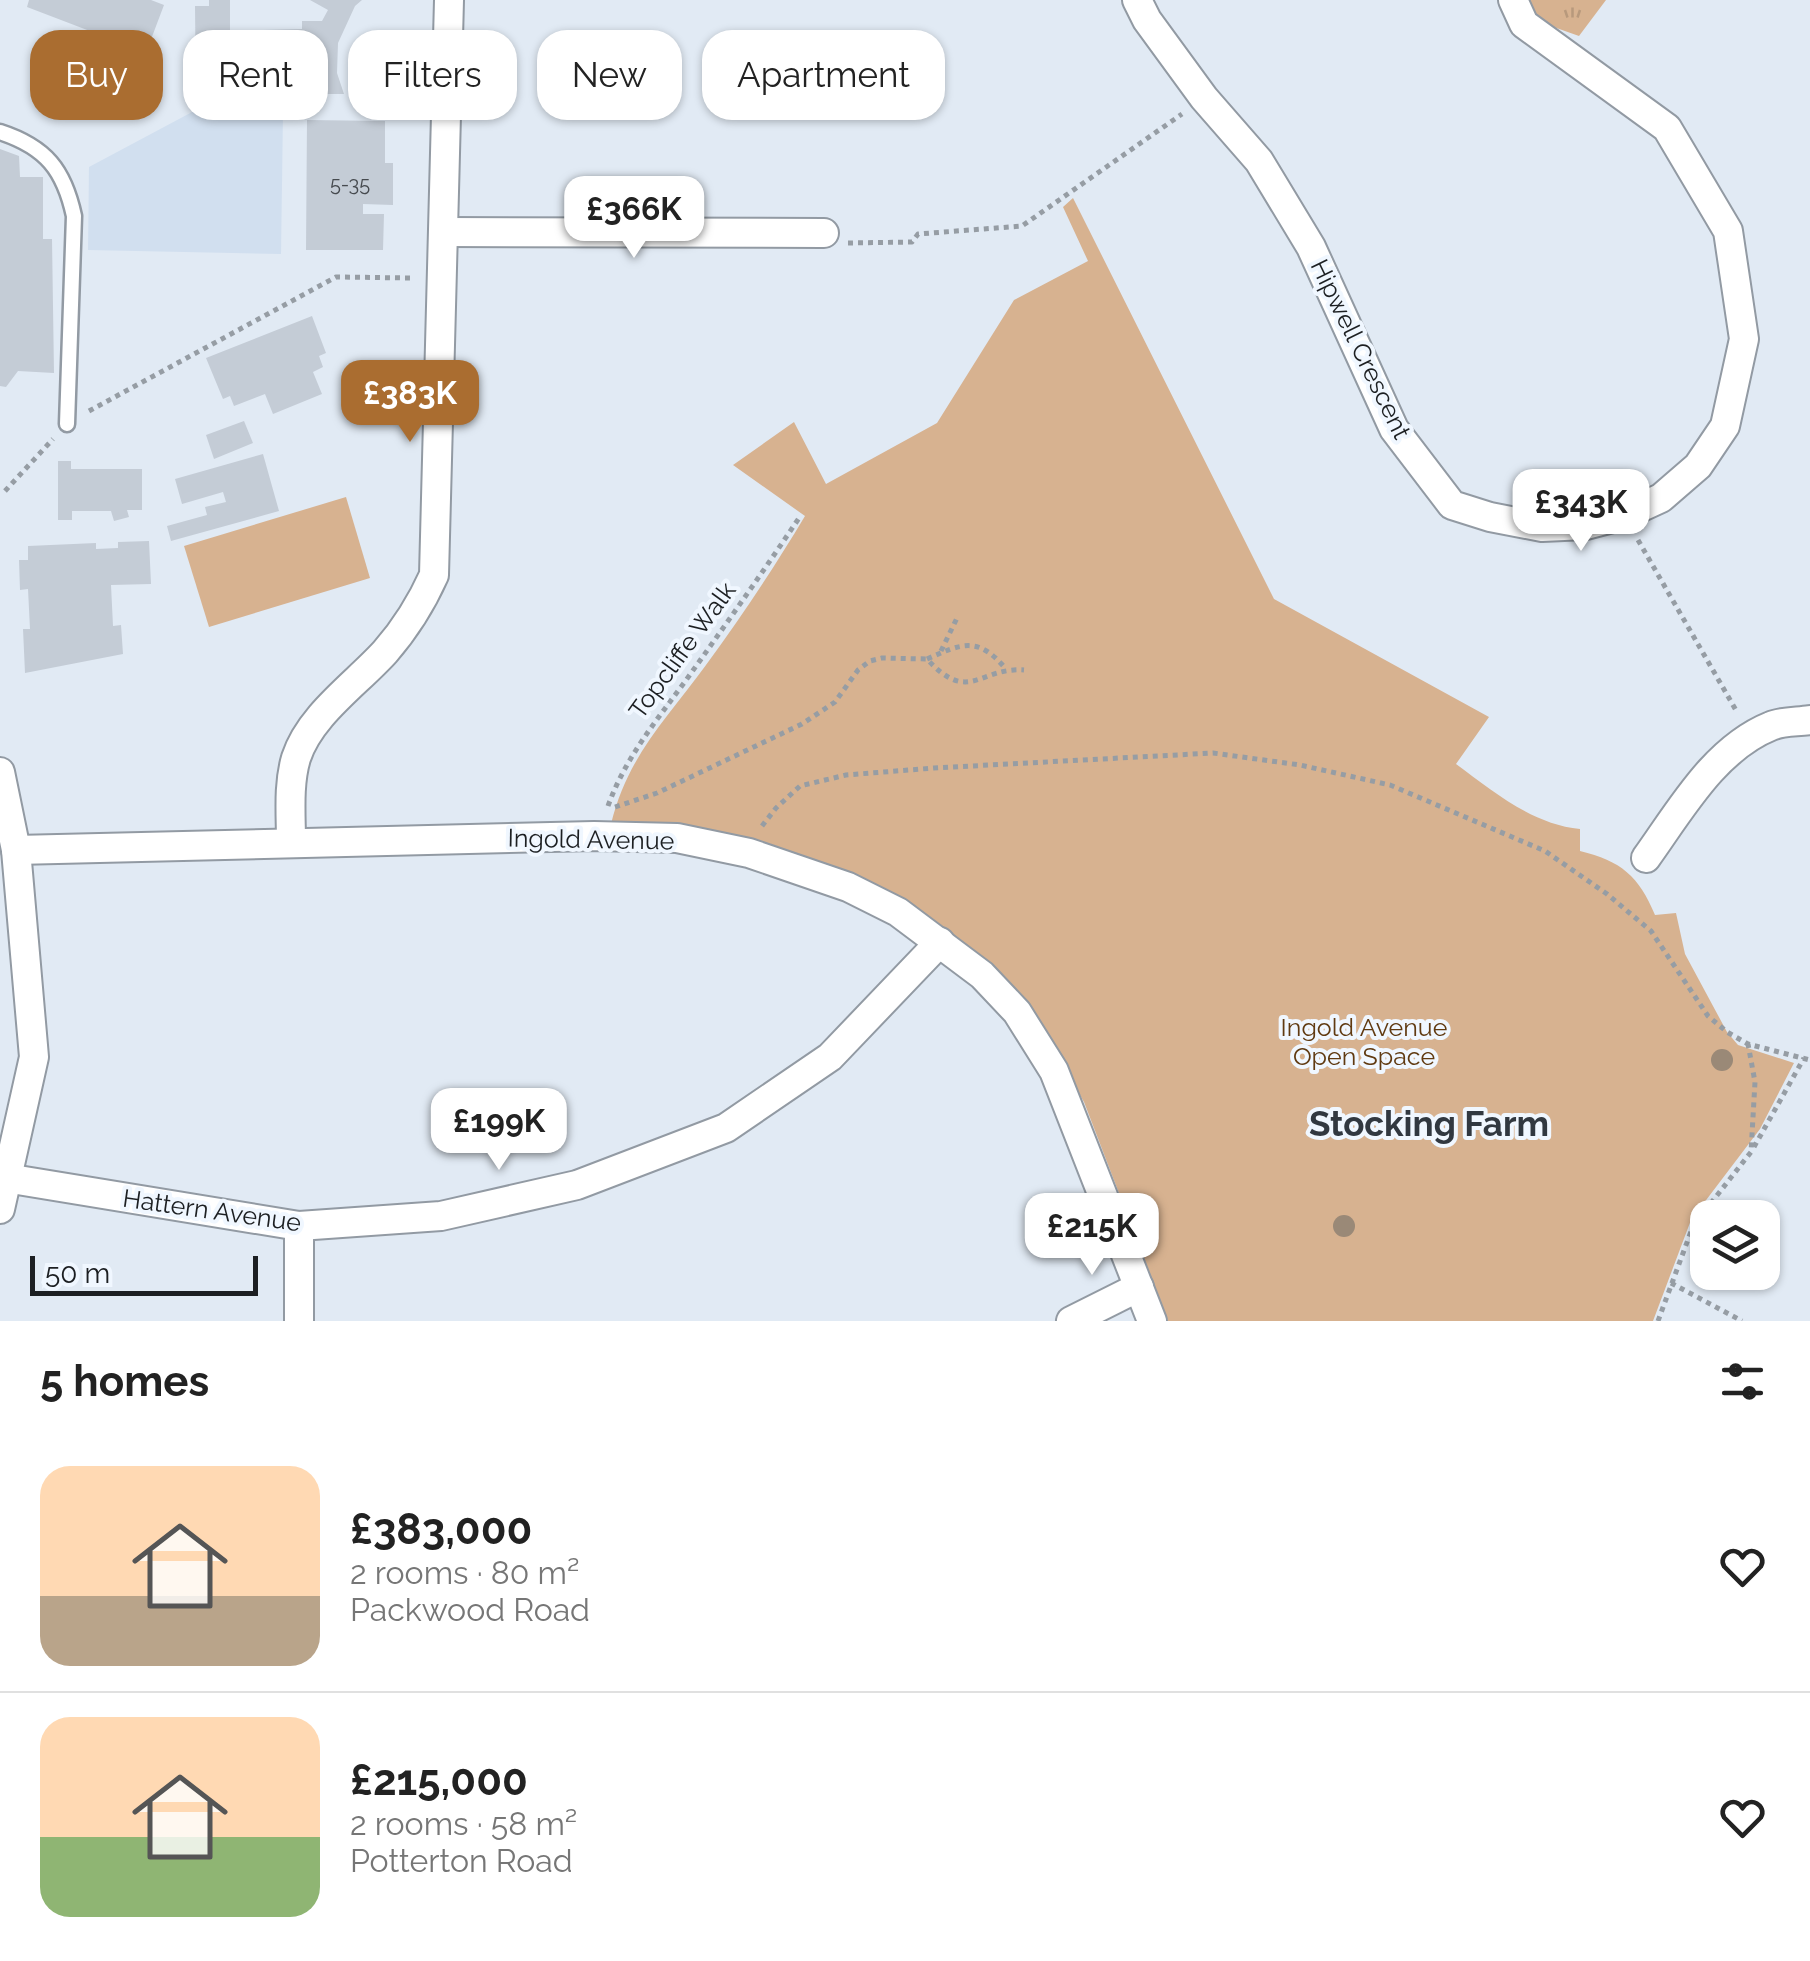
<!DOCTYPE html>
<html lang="en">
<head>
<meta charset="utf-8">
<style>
  body { margin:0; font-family:Raleway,sans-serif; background:#f2f2f2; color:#222; height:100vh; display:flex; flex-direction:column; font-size:38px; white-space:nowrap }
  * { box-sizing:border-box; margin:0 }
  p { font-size:32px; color:#767676 }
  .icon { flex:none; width:55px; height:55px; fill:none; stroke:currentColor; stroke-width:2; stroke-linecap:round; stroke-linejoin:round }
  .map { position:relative; height:1321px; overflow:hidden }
  .details { display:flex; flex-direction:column; background:#fff; flex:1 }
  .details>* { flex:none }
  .hud { position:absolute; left:30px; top:30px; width:1000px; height:90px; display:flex; gap:20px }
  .controls { position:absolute; left:1690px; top:1200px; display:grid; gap:20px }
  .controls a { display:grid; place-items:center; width:90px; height:90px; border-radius:20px; background:#fff; box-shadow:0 2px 8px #0004; font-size:50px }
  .scale { position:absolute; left:30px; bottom:25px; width:228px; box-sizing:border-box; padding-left:10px; border:5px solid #1c1f22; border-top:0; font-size:28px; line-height:35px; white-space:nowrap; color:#1c1f22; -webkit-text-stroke:8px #f0f7ff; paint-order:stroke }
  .price { position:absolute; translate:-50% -85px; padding:0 22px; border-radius:20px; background:#fff; color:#222; font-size:32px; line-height:65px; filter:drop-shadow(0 2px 5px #0008) }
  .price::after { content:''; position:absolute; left:50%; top:60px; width:30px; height:22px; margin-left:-15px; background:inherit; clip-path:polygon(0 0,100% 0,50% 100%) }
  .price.selected { background:#aa6d30; color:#fff }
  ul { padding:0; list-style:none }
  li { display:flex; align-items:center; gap:30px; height:250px; padding:0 40px }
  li+li { border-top:2px solid #e0e0e0 }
  li span { display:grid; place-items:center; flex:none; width:280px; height:200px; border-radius:30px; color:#555 }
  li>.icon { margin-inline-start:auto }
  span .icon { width:120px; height:120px; fill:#fffc; stroke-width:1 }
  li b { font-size:42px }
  h2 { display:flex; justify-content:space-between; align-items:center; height:120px; padding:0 40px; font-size:42px }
  .chip { padding:0 35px; border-radius:30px; background:#fff; box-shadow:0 2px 8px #0004; font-size:35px; line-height:90px }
  .chip.selected { background:#aa6d30; color:#fff }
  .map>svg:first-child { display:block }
  .built { fill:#d1dfef }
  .grass { fill:url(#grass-tufts) }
  .park { fill:#d7b290 }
  .building { fill:#c4ccd6 }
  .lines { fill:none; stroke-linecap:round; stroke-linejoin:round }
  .lane-casing { stroke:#929aa3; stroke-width:19 }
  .street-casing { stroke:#929aa3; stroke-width:32 }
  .path { stroke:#969da4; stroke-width:5; stroke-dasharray:5 5; stroke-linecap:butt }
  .lane { stroke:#fff; stroke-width:14 }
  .street { stroke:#fff; stroke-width:28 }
  .tree { fill:#9a8977 }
  .labels { text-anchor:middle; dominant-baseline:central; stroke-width:8; stroke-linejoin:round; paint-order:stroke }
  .number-label { font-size:20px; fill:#464a4f }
  .street-label { font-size:25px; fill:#1c1f22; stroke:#f0f7ff }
  .park-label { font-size:25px; fill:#603a11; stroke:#f0f7ff }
  .district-label { font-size:35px; font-weight:bold; fill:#313840; stroke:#f0f7ff }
</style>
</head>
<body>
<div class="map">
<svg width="1810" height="1321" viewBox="0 0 1810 1321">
  <defs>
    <pattern id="grass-tufts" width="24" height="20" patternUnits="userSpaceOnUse" patternTransform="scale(2.5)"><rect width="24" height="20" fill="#d7b290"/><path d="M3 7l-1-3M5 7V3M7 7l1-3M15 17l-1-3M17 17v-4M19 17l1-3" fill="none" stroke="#b8997c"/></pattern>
  </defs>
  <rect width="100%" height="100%" fill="#e1eaf4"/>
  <!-- built -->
  <path class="built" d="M194 111 283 113 281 254 88 250 89 167Z"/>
  <!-- grass -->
  <path class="grass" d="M1519 0H1606L1579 36 1531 19Z"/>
  <!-- park -->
  <g class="park">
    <path d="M1073 198 1274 599 1489 717 1456 764C1494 792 1532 824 1580 829V851C1621 861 1639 876 1655 915L1676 913 1685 954 1727 1032 1738 1045 1794 1063 1760 1129 1691 1220 1653 1321H1168L1084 1102 1023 997 991 964 904 900 818 861 744 840 611 824C628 755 666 720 706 665 741 617 774 568 805 516L733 465 794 422 826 484 937 423 1014 300 1088 261 1063 207Z"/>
    <path d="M346 497 370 578 209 627 184 546Z"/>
  </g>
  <!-- building -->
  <g class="building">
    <path d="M29 0H151L164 5 150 42 133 35 129 46 27 7Z"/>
    <path d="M209 0H230V31L302 29V21H322L328 10 310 0H362L355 6 338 43 337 73 344 94H303V80L236 81 237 98 196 99 195 6H209Z"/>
    <path d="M307 120 385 121V163H393V205L363 204V214H384L383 250H306Z"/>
    <path d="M0 149 19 156 20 177H43V239H52L54 373 18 371 6 387 0 386Z"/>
    <path d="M312 316 326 353 319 356 323 367 313 372 322 394 273 414 265 394 234 406 230 396 223 399 206 358Z"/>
    <path d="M244 421 253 443 214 459 206 435Z"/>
    <path d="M263 454 279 511 171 541 167 526 207 515 205 507 226 502 223 492 182 504 175 479Z"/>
    <path d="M58 461H71V469H142V510H127L129 517 114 521 111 511H72V520H58Z"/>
    <path d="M149 541 151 584 111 585 113 626 121 625 123 654 25 673 23 629H30L28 589 20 590 19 560H28V546L96 543V549L118 548V542Z"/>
  </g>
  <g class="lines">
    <defs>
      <path id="lane" d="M0 132C46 147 64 170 74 216L67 424"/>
      <g id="street">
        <path d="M1137 0 1147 20 1204 98 1259 161 1311 247 1394 429 1452 505 1490 517 1542 527 1586 525 1624 515 1661 498 1698 466 1725 426 1744 339 1728 231 1667 128 1524 24 1513 0"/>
        <path d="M444 232 824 233"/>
        <path d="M0 772 16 850 34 1057 0 1209"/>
        <path d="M291 842C291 815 288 785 296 758 310 715 356 684 385 652 406 628 421 604 434 575L449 0"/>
        <path d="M16 850 594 836 677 838 749 853 848 887 898 912 982 975 1017 1012 1054 1071 1152 1321"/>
        <path d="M1646 858C1680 811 1714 749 1771 726 1782 721 1798 722 1810 720"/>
        <path d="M0 1177 299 1226 441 1216 577 1185 726 1128 830 1057 940 942"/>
        <path d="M299 1226V1321"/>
        <path d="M1071 1321 1139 1287"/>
      </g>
    </defs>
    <!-- lane casing -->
    <use href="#lane" class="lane-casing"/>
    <!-- street casing -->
    <use href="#street" class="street-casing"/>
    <!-- path -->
    <g class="path">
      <path d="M848 243 912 242 918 234 1022 226 1182 114"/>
      <path d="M89 411 336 277 414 278"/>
      <path d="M5 491 53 439"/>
      <path d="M1638 540 1737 712"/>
      <path d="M941 651 958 616"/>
      <path d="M927 659C963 643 978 636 1006 669"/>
      <path d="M608 806C626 756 658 719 689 676 726 624 763 572 799 518"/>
      <path d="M615 807 657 793 802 724 835 702 858 670 870 661 882 658 927 659C969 705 979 667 1024 670"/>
      <path d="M762 826 776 808 800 786 846 775 934 768 1213 753 1300 765 1390 785 1545 851 1607 894 1651 931 1708 1016 1727 1032 1748 1044 1810 1060"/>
      <path d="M1754 1147 1804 1058"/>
      <path d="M1671 1283 1742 1321"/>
      <path d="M1658 1321 1693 1226 1751 1152 1755 1082 1748 1044"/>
    </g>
    <!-- lane -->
    <use href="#lane" class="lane"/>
    <!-- street -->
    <use href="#street" class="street"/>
  </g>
  <!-- trees -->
  <g class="tree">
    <circle cx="1722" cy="1060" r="11"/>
    <circle cx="1338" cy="1128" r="11"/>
    <circle cx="1344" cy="1226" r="11"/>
  </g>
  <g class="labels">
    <!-- number labels -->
    <g class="number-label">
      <text x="350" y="184">5-35</text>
    </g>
    <!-- street labels -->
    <g class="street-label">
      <text transform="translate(1361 349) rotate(64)">Hipwell Crescent</text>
      <text transform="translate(682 650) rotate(-54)">Topcliffe Walk</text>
      <text transform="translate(591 839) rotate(1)">Ingold Avenue</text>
      <text transform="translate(212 1210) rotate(8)">Hattern Avenue</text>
    </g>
    <!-- park labels -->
    <g class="park-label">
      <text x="1364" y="1027">Ingold Avenue<tspan x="1364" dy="29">Open Space</tspan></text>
    </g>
    <!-- district labels -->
    <g class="district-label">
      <text x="1429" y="1123">Stocking Farm</text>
    </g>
  </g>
</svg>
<div class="controls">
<a><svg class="icon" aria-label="layers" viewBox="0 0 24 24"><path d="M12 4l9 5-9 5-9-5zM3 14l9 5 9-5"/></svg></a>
</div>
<div class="scale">50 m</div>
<b class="price" style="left:634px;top:261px">£366K</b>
<b class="price selected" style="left:410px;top:445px">£383K</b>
<b class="price" style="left:1581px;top:554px">£343K</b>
<b class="price" style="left:499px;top:1173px">£199K</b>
<b class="price" style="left:1092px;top:1278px">£215K</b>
<div class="hud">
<a class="chip selected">Buy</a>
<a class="chip">Rent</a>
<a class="chip">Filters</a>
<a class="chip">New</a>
<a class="chip">Apartment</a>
</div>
</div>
<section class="details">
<h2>5 homes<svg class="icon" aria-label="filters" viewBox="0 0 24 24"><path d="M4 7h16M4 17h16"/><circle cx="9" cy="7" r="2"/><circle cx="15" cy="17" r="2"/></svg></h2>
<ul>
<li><span style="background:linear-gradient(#ffd9b3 65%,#b9a48a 0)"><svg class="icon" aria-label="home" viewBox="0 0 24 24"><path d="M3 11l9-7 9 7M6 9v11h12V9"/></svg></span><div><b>£383,000</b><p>2 rooms · 80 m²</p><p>Packwood Road</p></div><svg class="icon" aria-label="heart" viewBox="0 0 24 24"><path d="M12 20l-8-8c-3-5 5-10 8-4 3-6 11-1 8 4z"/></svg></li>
<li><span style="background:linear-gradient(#ffd9b3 60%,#8fb573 0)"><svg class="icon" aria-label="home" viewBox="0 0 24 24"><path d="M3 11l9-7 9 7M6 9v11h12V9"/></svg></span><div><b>£215,000</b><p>2 rooms · 58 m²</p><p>Potterton Road</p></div><svg class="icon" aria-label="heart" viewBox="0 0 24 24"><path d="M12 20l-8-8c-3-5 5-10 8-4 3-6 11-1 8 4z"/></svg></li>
</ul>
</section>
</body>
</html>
